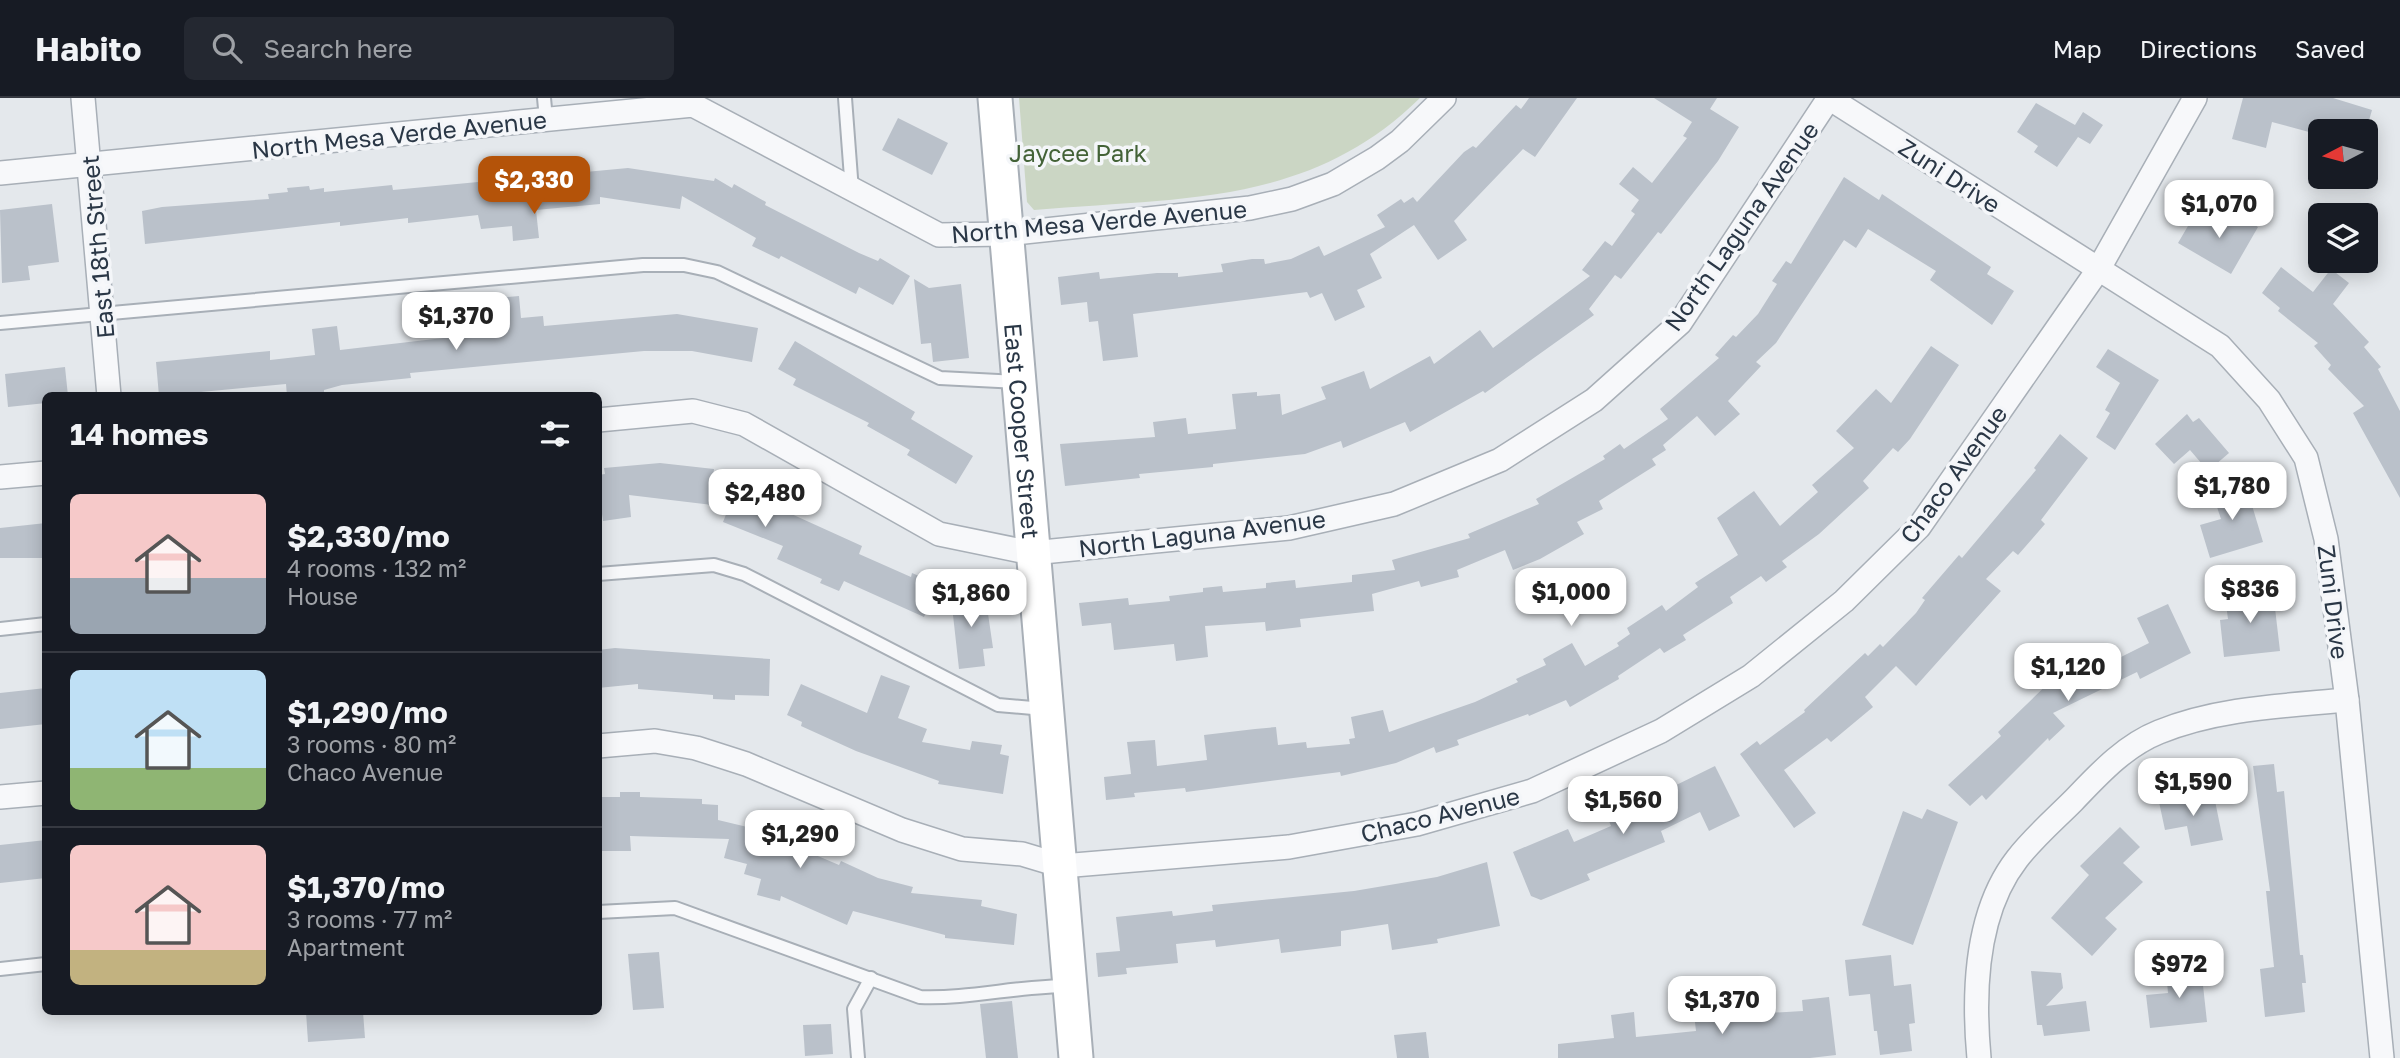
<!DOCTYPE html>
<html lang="en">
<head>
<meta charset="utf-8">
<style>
  body { margin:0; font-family:"Golos Text",sans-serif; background:#242831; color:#f1f3f6; height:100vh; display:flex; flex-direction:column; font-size:26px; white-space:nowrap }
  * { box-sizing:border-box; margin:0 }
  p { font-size:23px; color:#9ea1a6 }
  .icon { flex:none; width:38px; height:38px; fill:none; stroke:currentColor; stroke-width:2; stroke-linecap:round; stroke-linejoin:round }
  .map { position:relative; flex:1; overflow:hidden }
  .side { position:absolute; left:42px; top:294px; width:560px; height:623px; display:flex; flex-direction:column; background:#171b24; border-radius:10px; box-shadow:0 4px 18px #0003 }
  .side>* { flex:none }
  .needle { width:46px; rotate:264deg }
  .controls { position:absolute; left:2308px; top:21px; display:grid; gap:14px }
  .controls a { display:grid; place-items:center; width:70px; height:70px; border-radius:10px; background:#171b24; box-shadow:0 4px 18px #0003; font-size:35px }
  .price { position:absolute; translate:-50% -60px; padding:0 16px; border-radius:14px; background:#fff; color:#222; font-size:23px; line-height:46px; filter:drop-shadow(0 2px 4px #0008) }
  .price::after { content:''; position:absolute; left:50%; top:42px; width:21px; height:16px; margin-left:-10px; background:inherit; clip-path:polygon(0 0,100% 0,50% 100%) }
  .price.on { background:#b45309; color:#fff }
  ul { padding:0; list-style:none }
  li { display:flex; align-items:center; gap:21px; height:175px; padding:0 28px }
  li+li { border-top:2px solid #363941 }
  li span { display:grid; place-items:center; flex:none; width:196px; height:140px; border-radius:10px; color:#555 }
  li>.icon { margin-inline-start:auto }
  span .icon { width:84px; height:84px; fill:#fffc; stroke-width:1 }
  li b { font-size:30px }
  h2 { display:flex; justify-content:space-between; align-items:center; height:84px; padding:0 28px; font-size:30px }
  header { display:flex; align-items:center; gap:42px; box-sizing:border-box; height:98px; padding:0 35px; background:#171b24; border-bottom:2px solid #363941 }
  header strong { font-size:33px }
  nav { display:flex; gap:38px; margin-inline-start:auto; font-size:24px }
  .search { width:490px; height:63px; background:#242831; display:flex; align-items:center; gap:18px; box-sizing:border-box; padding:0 24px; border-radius:10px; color:#9ea1a6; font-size:26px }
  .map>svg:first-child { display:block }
  .green { fill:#cbd6c4 }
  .building { fill:#bac1ca }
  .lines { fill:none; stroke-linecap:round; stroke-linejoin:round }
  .lane-casing { stroke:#a8afb7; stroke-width:16 }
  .street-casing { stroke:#a8afb7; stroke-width:26 }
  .secondary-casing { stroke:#a8afb7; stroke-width:37 }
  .lane { stroke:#f7f8fa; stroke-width:12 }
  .street { stroke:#f7f8fa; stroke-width:23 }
  .secondary { stroke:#fff; stroke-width:33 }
  .labels { text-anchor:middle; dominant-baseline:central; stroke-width:7; stroke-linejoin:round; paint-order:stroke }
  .street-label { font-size:24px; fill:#2a3746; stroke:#f4f6f9 }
  .park-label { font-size:24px; fill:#436237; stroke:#f4f6f9 }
</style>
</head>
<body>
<header>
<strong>Habito</strong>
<div class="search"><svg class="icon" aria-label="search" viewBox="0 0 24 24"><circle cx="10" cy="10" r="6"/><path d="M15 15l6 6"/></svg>Search here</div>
<nav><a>Map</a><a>Directions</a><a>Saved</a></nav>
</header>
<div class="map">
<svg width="2400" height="960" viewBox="0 0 2400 960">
  <rect width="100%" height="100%" fill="#e4e8ec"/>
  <!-- green -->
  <path class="green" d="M1019 0H1420C1309 109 1179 99 1034 112L1027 104Z"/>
  <!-- building -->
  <g class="building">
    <path d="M1529 0H1577L1535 59 1523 51 1454 123 1467 142 1438 162 1414 127 1370 156 1382 180 1357 192 1365 209 1335 223 1322 195 1310 200 1307 194 1133 216 1138 259 1103 263 1098 223 1089 224 1087 204 1061 207 1058 179 1099 174 1100 181 1157 175H1178V179L1223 174 1221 166 1252 161H1264L1265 166 1291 161 1319 148 1324 158 1385 129 1377 117 1401 101 1404 105 1413 99 1417 104 1464 54 1473 48 1476 50 1516 7 1521 11Z"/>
    <path d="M1654 0H1717L1710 11 1739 29 1718 63 1661 136 1658 134 1621 181 1615 177 1589 211 1594 217 1485 295 1483 293 1410 334 1405 324 1343 350 1341 343 1305 356 1213 366V369L1139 376 1140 380 1065 388 1060 346 1155 339 1153 324 1186 320 1188 336 1236 331 1232 296 1257 294V298L1280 296 1282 317 1326 301 1321 289 1364 273 1370 291 1430 258 1434 266 1480 232 1493 250 1590 178 1582 172 1605 143 1612 148 1635 116 1631 113 1639 102 1619 86 1633 69 1652 85 1687 40 1683 38 1692 24Z"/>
    <path d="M2243 0H2333L2372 12 2366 33H2320V37L2272 24 2266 50 2232 41Z"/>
    <path d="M2036 5 2075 27 2083 14 2103 27 2090 46 2078 39 2057 69 2034 54 2038 48 2017 34Z"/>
    <path d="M898 20 948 45 932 77 882 52Z"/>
    <path d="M628 70 714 83 715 80 732 90 734 86 766 104 765 107 859 155 878 163 880 160 910 178 893 207 859 189 856 196 781 158 779 161 752 148 756 140 682 98 680 111 600 99V106L536 112 539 140 513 143 512 128 481 131 478 117 408 125V120L340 128V124L145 146 142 113 162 109 269 101 268 96 288 94 287 90 309 88 310 92 324 90V94L392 87 393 92Z"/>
    <path d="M1844 79 1879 102 1882 96 1991 169 1987 176 2014 193 1992 227 1930 182 1936 173 1868 131 1856 150 1844 142 1776 245 1756 264 1761 268 1728 303 1740 316 1715 338 1697 318 1663 347 1666 352 1652 361 1656 367 1599 403 1603 411 1577 424 1584 436 1540 461 1513 472 1505 452 1457 472 1459 479 1421 489 1419 483 1372 496 1374 513 1300 521 1301 529 1266 533 1265 524 1205 528 1208 559 1176 563 1174 546 1114 552 1111 525 1082 528 1079 505 1128 500 1129 507 1170 503 1169 498 1203 494V490L1222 488 1223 494 1266 490V485L1295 482 1296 490 1352 484V477L1395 472 1392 462 1470 440 1468 436 1539 406 1536 401 1605 361 1603 358 1620 346 1624 351 1668 321 1660 311 1719 260 1715 257 1733 237 1736 239 1758 216 1777 186 1772 183 1786 163 1791 166Z"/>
    <path d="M52 106 59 164 28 168 30 182 2 185 0 112Z"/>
    <path d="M2230 112 2258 129 2231 176 2178 145 2195 116 2219 130Z"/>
    <path d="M2281 169 2313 194 2331 171 2349 185 2333 206 2369 244 2364 249 2381 269 2378 271 2400 313V400L2353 315 2364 308 2328 271 2331 267 2314 248 2318 245 2278 213 2280 210 2262 195Z"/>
    <path d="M914 181 929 190 961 186 969 260 933 264 931 245 921 246Z"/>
    <path d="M519 198 521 220 543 218 544 228 677 216 758 230 752 264 692 253H644L410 275 411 280 342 287 324 292V296L313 298H287L286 286 159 298 156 264 270 253V262L315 257 312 231 337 228 340 252 486 235 483 201Z"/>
    <path d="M795 243 915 314 911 321 973 358 956 386 907 357 910 352 867 328 869 325 793 287 796 281 778 271Z"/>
    <path d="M1931 248 1959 267 1910 341 1898 354 1893 350 1863 383 1869 390 1819 436 1782 463 1787 469 1766 484 1761 478 1730 499 1733 505 1683 537 1686 542 1664 555 1660 550 1618 578 1619 581 1570 609 1566 602 1529 618 1528 616 1457 642 1459 647 1436 655 1434 649 1396 665 1341 678 1340 674 1186 694 1185 690 1134 695 1135 699 1106 702 1104 679 1131 676 1127 644 1155 642 1157 668 1207 662 1204 637 1255 631 1276 629 1278 647 1306 644 1307 650 1350 646 1349 641 1355 640 1351 619 1383 612 1389 634 1475 604 1518 584 1516 581 1546 567 1543 561 1572 545 1585 568 1619 548 1617 545 1630 536 1627 530 1662 507 1666 513 1698 489 1695 485 1738 457 1717 420 1754 393 1780 428 1818 394 1812 387 1854 350 1836 333 1876 291 1891 305Z"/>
    <path d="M2108 251 2159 282 2115 352 2096 339 2110 315 2105 312 2120 285 2096 269Z"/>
    <path d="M65 269 68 298H46V305L8 309 5 276Z"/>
    <path d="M2187 316 2193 324 2199 320 2229 355 2208 373 2190 352 2174 366 2155 346Z"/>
    <path d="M2060 336 2088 360 2041 422 2045 426 2018 457 2013 453 1986 481 2001 493 1916 588 1896 568 1865 599 1873 609 1831 644 1827 640 1784 672 1816 715 1794 730 1740 656 1757 643 1760 647 1805 614 1804 612 1865 555 1868 558 1880 546 1883 549 1916 515 1925 502 1922 500 1959 457 1962 460 2036 372 2034 370Z"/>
    <path d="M660 365 714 371 713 381 789 411 787 414 862 448 859 456 911 479 912 475 938 486 924 519 844 483 839 493 820 485 822 481 777 461 783 448 723 424 729 409 629 397 631 419 603 423 601 409H598V377L605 376 604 370Z"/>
    <path d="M2245 384 2263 444 2210 460 2200 427 2221 421 2212 394Z"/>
    <path d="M46 425V460H0V430Z"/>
    <path d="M2273 493 2280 553 2224 559 2220 522 2228 521 2225 499Z"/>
    <path d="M985 495 993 550 983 551 985 568 959 571 951 499Z"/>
    <path d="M2168 506 2191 555 2140 581 2137 574 2053 615 2065 628 2049 643 2048 640 1986 702 1982 697 1970 708 1948 687 2001 638 1998 634 2060 574 2107 551 2113 563 2149 545 2137 520Z"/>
    <path d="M615 550 770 561 769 598 735 597V602L713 601V597L638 591V586L598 590V552Z"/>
    <path d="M881 577 910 588 898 620 927 631 922 644 970 652 972 643 1002 647 1000 656 1009 658 1003 696 938 686 939 683 856 653 801 628 802 624 787 617 801 586 867 615Z"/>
    <path d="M46 590V626L0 631V595Z"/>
    <path d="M2274 666 2277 694 2284 693 2300 857H2303L2306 885H2302L2305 914 2265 919 2260 871 2274 869 2266 793H2270L2253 668Z"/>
    <path d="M1715 668 1740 718 1709 733 1700 714 1661 733 1665 744 1587 776 1590 782 1541 802 1531 798 1513 754 1568 731 1574 744 1611 728 1609 723 1665 699 1662 694Z"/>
    <path d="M620 694H640V699L702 701V706L718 707V722L794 740 792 747 839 767 841 763 878 780 913 789 911 795 982 802 981 808 1017 816 1014 847 945 840V837L853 813 847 827 781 798 780 803 757 797 761 781 744 776 747 766 724 760 729 741 630 738 631 753H598V704L600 699H620Z"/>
    <path d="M2198 695 2199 701 2214 698 2223 742 2191 748 2187 728 2165 732 2159 704Z"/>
    <path d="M1927 711 1958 724 1913 847 1862 827 1903 713 1922 721Z"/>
    <path d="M2120 729 2140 749 2123 765 2143 784 2105 820 2117 831 2092 858 2051 820 2089 777 2080 768Z"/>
    <path d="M46 742V780L0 785V747Z"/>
    <path d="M1487 764 1500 828 1437 841 1438 845 1392 852 1388 826 1341 833V848L1281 855 1279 841 1216 849 1215 842 1176 846 1178 865 1126 870 1127 876 1098 879 1096 855 1120 853 1116 819 1172 813 1173 818 1213 813 1212 807 1354 793 1437 779Z"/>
    <path d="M659 854 664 910 633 912 628 856Z"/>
    <path d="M1891 857 1894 888 1911 886 1915 925 1909 926 1912 953 1880 957 1877 933H1874L1870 896 1849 898 1845 862Z"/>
    <path d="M2201 869 2207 924 2150 930 2146 897 2168 895 2166 873Z"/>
    <path d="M2031 873 2061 875 2063 890 2046 908 2086 903 2090 933 2044 938 2042 927H2037Z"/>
    <path d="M1829 899 1836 957 1810 960H1558V946L1614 940 1611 917 1634 914 1636 939 1696 933 1694 916 1725 912 1724 907 1751 904 1752 916 1803 913 1802 902Z"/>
    <path d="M1012 903 1018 960H986L980 906Z"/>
    <path d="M306 914H363L365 940 308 944Z"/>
    <path d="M831 926 833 956 805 958 803 927Z"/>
    <path d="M1426 934 1429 960H1397L1394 937Z"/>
  </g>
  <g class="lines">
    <defs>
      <g id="lane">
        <path d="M544 0 546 21"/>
        <path d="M845 0 852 93"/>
        <path d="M0 225 643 167H684L717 174 940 280 1018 284"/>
        <path d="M598 476 714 467 744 476 998 607 1044 611"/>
        <path d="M0 531 46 526"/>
        <path d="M598 814 675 810 920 899C969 901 1018 888 1068 888"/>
        <path d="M0 871 46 866"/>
        <path d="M858 960 854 911 871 880"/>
      </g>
      <g id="street">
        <path d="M83 0 109 298"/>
        <path d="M1829 0 2220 248 2269 302 2306 360 2326 441 2347 602 2382 960"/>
        <path d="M0 75 693 7 939 137 1007 136 1250 110 1292 101 1333 86 1377 60 1400 43 1444 0"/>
        <path d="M598 322 693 313 744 326 939 436 1032 455 1289 430 1394 406 1500 362 1594 302 1680 225 1829 0"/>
        <path d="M0 379 46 375"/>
        <path d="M598 648 655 643 696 650 746 666 902 732 962 751 1022 756 1062 768 1289 749 1417 726 1532 693 1661 633 1751 578 1844 503 1919 429 2098 172 2195 0"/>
        <path d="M0 699 46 695"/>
        <path d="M1979 960C1973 895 1975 815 2017 761 2033 740 2054 722 2073 703 2098 677 2124 648 2159 634 2218 610 2283 608 2347 602"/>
      </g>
      <g id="secondary">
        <path id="s1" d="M995 0 1076 960"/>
      </g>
    </defs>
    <!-- lane casing -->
    <use href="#lane" class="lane-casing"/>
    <!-- street casing -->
    <use href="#street" class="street-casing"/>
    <!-- secondary casing -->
    <use href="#secondary" class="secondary-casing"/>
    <!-- lane -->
    <use href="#lane" class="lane"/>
    <!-- street -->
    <use href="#street" class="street"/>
    <!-- secondary -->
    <use href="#secondary" class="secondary"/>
  </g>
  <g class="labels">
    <!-- street labels -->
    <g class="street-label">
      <text transform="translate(399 36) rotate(-6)">North Mesa Verde Avenue</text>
      <text transform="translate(1950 77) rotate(33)">Zuni Drive</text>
      <text transform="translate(1099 123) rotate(-5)">North Mesa Verde Avenue</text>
      <text transform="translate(1741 128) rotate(-55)">North Laguna Avenue</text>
      <text transform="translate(97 149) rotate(-95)">East 18th Street</text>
      <text stroke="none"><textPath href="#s1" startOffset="334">East Cooper Street</textPath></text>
      <text transform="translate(1953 376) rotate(-54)">Chaco Avenue</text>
      <text transform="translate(1202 435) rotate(-7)">North Laguna Avenue</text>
      <text transform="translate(2334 504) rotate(83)">Zuni Drive</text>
      <text transform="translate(1440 716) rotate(-14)">Chaco Avenue</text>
    </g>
    <!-- park labels -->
    <g class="park-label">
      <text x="1078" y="54">Jaycee Park</text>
    </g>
  </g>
</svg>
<div class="controls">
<a><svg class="needle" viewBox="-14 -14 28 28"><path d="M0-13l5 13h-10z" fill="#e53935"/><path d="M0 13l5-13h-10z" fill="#9ea1a6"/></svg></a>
<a><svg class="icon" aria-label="layers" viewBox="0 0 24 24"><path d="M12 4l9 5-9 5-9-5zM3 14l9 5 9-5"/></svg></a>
</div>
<b class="price on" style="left:534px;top:118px">$2,330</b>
<b class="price" style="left:2219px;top:142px">$1,070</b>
<b class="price" style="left:456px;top:254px">$1,370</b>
<b class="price" style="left:2232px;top:424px">$1,780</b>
<b class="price" style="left:765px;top:431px">$2,480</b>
<b class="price" style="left:2250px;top:527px">$836</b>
<b class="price" style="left:1571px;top:530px">$1,000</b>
<b class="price" style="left:971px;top:531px">$1,860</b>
<b class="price" style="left:2068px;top:605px">$1,120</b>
<b class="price" style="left:2193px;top:720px">$1,590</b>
<b class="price" style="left:1623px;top:738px">$1,560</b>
<b class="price" style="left:800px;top:772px">$1,290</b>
<b class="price" style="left:2179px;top:902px">$972</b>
<b class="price" style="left:1722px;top:938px">$1,370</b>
<section class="side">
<h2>14 homes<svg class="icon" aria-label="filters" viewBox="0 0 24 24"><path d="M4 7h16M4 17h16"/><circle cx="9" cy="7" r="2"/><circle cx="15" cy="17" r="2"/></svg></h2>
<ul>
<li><span style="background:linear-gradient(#f6c9c9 60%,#9aa5b1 0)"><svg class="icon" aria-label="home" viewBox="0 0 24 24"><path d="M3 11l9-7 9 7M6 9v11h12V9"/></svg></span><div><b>$2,330/mo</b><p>4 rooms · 132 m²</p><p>House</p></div></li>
<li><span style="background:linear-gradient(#bfe0f5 70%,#8fb573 0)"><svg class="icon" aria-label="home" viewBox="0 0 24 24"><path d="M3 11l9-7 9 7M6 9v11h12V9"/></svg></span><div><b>$1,290/mo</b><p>3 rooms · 80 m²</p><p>Chaco Avenue</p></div></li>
<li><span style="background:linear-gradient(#f6c9c9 75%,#c2b280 0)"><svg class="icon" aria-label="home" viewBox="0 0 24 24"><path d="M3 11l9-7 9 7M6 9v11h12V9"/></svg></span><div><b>$1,370/mo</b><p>3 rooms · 77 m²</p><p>Apartment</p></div></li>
</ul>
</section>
</div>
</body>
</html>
